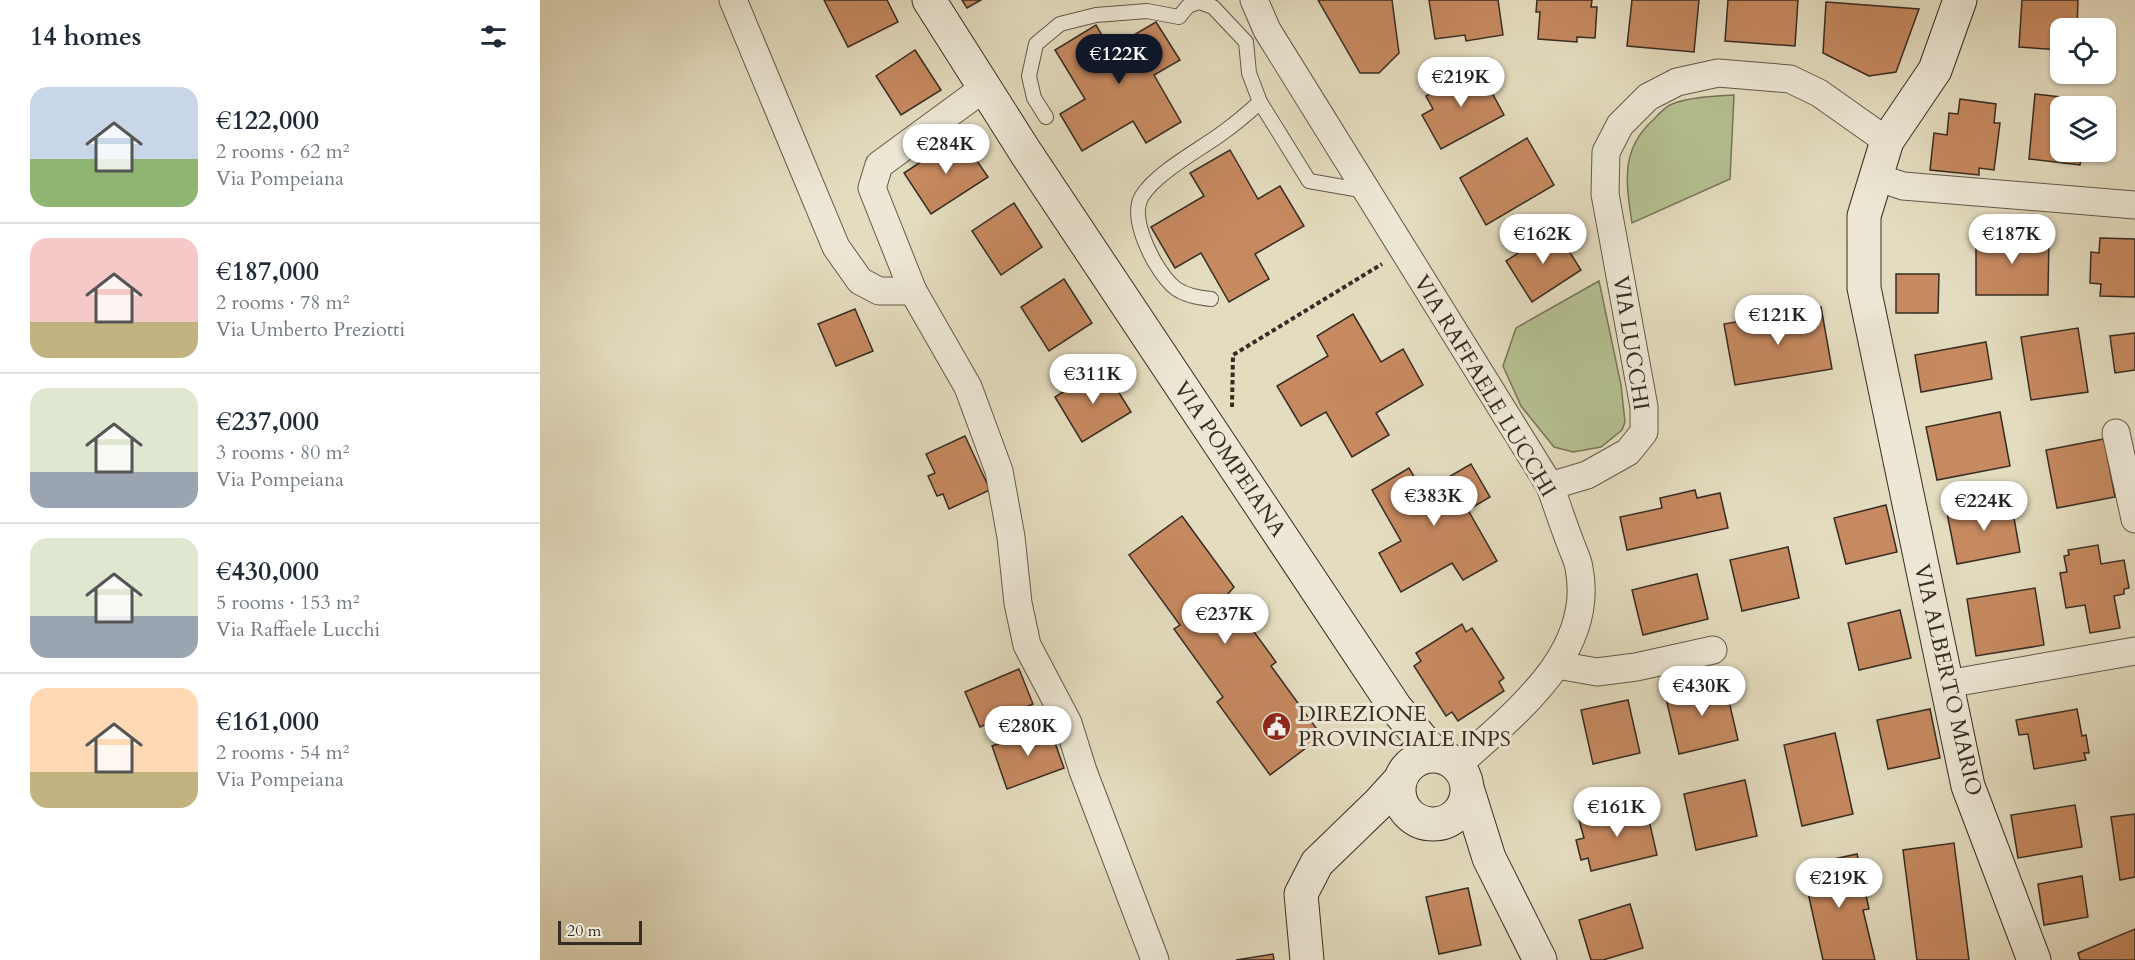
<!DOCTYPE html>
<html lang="en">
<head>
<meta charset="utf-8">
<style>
  body { margin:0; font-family:Cardo,serif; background:#f2f2f3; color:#1f2937; height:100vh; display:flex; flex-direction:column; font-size:22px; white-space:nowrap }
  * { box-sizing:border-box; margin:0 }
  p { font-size:20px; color:#747a83 }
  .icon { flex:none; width:33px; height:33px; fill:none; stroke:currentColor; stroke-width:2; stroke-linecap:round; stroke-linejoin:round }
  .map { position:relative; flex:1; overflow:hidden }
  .drawer { display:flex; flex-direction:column; background:#fff; width:540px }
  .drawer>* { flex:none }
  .controls { position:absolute; left:1510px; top:18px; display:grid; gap:12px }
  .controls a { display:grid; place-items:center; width:66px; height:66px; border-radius:12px; background:#fff; box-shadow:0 2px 4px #0004; font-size:30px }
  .scale { position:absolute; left:18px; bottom:15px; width:84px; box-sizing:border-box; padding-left:6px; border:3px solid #372c24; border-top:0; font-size:16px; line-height:21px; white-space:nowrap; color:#372c24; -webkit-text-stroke:4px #ede8d5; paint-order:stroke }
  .price { position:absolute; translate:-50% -51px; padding:0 14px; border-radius:21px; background:#fff; color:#222; font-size:20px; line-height:39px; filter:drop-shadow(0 2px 3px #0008) }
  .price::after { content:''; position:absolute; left:50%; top:36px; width:18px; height:14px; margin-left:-9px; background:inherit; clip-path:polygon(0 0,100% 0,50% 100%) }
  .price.current { background:#111827; color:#fff }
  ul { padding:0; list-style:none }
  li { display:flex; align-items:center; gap:18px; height:150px; padding:0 30px }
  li+li { border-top:2px solid #e0e1e3 }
  li span { display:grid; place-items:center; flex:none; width:168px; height:120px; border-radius:18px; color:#555 }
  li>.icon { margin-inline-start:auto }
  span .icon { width:72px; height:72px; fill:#fffc; stroke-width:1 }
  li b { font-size:26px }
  h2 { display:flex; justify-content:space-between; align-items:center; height:72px; padding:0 30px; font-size:26px }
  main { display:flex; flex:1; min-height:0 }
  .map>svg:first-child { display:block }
  .green { fill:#b5c091; stroke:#76765a; stroke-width:1.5 }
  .building { fill:#c68960; stroke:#372c24; stroke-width:1.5 }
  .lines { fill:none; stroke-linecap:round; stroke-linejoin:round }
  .lane-casing { stroke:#62584b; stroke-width:16 }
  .street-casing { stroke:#62584b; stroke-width:29 }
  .secondary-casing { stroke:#372c24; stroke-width:35 }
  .path { stroke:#372c24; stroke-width:4; stroke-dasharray:4.5 3; stroke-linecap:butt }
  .lane { stroke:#ede8d5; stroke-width:14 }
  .street { stroke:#ede8d5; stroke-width:27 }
  .secondary { stroke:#ede8d5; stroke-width:33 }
  .labels { text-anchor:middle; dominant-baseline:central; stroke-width:6; stroke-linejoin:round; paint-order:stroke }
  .street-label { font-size:22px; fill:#372c24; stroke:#ede8d5 }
  .poi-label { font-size:22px; fill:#372c24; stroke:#ede8d5; text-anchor:start }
</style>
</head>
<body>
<main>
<section class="drawer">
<h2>14 homes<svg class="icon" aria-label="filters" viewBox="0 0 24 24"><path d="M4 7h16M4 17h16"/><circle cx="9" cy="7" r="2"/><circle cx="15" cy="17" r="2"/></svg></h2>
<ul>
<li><span style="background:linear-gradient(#c9d6e8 60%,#8fb573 0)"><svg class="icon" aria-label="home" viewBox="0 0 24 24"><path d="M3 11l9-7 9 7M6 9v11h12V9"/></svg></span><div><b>€122,000</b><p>2 rooms · 62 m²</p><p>Via Pompeiana</p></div></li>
<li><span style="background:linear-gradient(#f6c9c9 70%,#c2b280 0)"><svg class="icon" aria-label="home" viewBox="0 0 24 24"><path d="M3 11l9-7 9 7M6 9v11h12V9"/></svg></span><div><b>€187,000</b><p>2 rooms · 78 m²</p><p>Via Umberto Preziotti</p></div></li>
<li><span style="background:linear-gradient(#dfe7d0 70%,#9aa5b1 0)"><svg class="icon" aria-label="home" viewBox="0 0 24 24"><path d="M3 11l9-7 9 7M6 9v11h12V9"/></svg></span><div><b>€237,000</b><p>3 rooms · 80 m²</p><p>Via Pompeiana</p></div></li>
<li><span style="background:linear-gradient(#dfe7d0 65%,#9aa5b1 0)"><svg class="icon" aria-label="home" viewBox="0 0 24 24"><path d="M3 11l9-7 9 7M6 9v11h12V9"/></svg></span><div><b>€430,000</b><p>5 rooms · 153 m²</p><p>Via Raffaele Lucchi</p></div></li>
<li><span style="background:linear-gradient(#ffd9b3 70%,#c2b280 0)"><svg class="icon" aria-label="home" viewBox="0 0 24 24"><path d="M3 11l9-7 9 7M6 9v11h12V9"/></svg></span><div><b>€161,000</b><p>2 rooms · 54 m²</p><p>Via Pompeiana</p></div></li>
</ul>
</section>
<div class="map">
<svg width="1595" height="960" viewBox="0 0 1595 960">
  <rect width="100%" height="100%" fill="#e4dcbf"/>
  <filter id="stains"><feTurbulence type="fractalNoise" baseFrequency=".00333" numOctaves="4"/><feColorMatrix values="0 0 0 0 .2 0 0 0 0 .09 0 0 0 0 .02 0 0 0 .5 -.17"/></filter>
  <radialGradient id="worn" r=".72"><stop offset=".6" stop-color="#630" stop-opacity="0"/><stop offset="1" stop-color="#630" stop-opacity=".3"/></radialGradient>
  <!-- green -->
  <g class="green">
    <path d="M1194 95 1190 179 1092 223C1086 183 1080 150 1113 120 1118 115 1124 108 1130 105 1146 97 1176 96 1194 95Z"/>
    <path d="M1059 281 1081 385 1085 422 1082 430 1061 447 1033 452 1014 447 981 406 963 366 976 328Z"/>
  </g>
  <!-- building -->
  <g class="building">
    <path d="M284 0H347L358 22 308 47Z"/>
    <path d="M422 0H441L427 8Z"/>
    <path d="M778 0H852L859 53 839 73H820Z"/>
    <path d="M889 0H958L963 35 926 41 925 35 895 39Z"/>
    <path d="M997 0H1052L1051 7H1057L1055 38 1037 37V42L998 39 1000 12H996Z"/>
    <path d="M1092 0H1159L1154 52 1087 46Z"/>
    <path d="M1188 0H1258L1255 46 1185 41Z"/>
    <path d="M1482 0H1538L1537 28H1521V50L1479 47Z"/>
    <path d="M1286 2 1379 9 1356 72 1329 76 1283 53Z"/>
    <path d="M616 22 640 60 614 75 641 122 606 143 593 121 542 151 520 114 545 99 515 50 556 25 570 49Z"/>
    <path d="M375 50 401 90 361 115 336 76Z"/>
    <path d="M938 67 964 115 901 149 882 115 893 109 886 96Z"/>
    <path d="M1495 94 1547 100 1546 106H1521V152H1542L1540 165 1489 159Z"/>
    <path d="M1420 99 1456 104 1454 123H1460L1454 170 1439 168V175L1390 170 1394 133 1407 135 1409 113 1418 114Z"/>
    <path d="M420 136 448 177 391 214 364 173Z"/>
    <path d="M987 138 1014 185 946 225 920 178Z"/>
    <path d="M690 150 718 199 740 186 764 226 715 254 729 279 689 302 661 253 635 268 611 227 664 196 650 173Z"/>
    <path d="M474 203 502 247 461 275 432 231Z"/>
    <path d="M1015 229 1041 270 992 302 966 261Z"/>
    <path d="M1436 236H1509L1508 295H1436Z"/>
    <path d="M1560 238 1595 239V297L1560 296 1561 284 1550 283 1551 252 1559 253Z"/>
    <path d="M1356 274H1399L1398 313H1356Z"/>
    <path d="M524 279 552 323 509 351 481 307Z"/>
    <path d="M1281 307 1292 369 1195 385 1184 324Z"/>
    <path d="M315 309 333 351 296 366 278 324Z"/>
    <path d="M813 314 841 362 863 349 883 385 836 413 849 435 812 457 786 412 761 426 737 386 788 356 777 336Z"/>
    <path d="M1538 328 1548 392 1491 400 1481 337Z"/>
    <path d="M1595 333V370L1575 373 1570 336Z"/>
    <path d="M1446 342 1452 379 1381 392 1375 355Z"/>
    <path d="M563 367 591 412 542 442 515 397Z"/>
    <path d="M1460 412 1470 466 1397 480 1386 427Z"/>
    <path d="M425 436 450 490 409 509 403 494 397 496 388 476 395 473 386 454Z"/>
    <path d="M1564 439 1575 497 1517 508 1506 450Z"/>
    <path d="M931 464 950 497 928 510 957 561 923 580 912 563 861 592 839 553 861 541 832 490 869 468 883 492Z"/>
    <path d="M1155 490 1157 498 1180 493 1188 528 1087 550 1080 517 1122 508 1120 498Z"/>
    <path d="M1471 501 1480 552 1417 564 1407 513Z"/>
    <path d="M1346 505 1357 552 1306 564 1294 518Z"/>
    <path d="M642 516 694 587 687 595 736 662 731 666 782 736 730 775 677 702 683 697 634 629 640 625 589 555Z"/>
    <path d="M1558 545 1561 564 1584 560 1589 588 1584 589V594L1574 596 1580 628 1550 633 1545 605 1526 608 1520 573 1527 572 1524 556 1529 555 1528 550Z"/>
    <path d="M1248 547 1259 598 1202 611 1190 560Z"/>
    <path d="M1157 574 1168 619 1103 635 1092 590Z"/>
    <path d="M1495 588 1504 645 1436 656 1427 599Z"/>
    <path d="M1360 610 1371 658 1319 670 1308 623Z"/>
    <path d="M922 624 926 632 932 628 964 678 959 682 964 691 918 721 912 712 906 716 874 666 881 661 876 653Z"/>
    <path d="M479 669 493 704 440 727 425 692Z"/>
    <path d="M1184 680 1198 740 1139 754 1125 694Z"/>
    <path d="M1088 700 1100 753 1053 764 1041 710Z"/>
    <path d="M1390 709 1400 758 1348 769 1337 720Z"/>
    <path d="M1537 709 1542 736 1546 735 1549 753H1544L1546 760 1494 769 1488 734 1479 735 1476 720Z"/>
    <path d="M509 726 524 768 467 789 452 746Z"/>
    <path d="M1295 733 1313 814 1262 826 1244 745Z"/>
    <path d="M1205 780 1217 836 1156 850 1144 794Z"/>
    <path d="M1105 803 1117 855 1051 871 1048 858 1041 860 1036 840 1044 838 1039 820Z"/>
    <path d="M1535 805 1542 847 1478 858 1471 815Z"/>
    <path d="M1595 814V877L1580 880 1571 817Z"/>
    <path d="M1414 843 1429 960H1377L1363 850Z"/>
    <path d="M1317 854 1329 909 1323 910 1335 960H1283L1262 866Z"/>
    <path d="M1542 876 1548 917 1504 925 1498 884Z"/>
    <path d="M928 888 941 945 899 954 886 897Z"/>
    <path d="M1090 904 1103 948 1063 960H1051L1039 920Z"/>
    <path d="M1595 929V960H1540L1538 953Z"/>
    <path d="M733 954 734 960H696Z"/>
  </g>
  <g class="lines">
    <defs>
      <g id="lane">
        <path d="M506 117 494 98 489 76 496 44 520 24 556 15 607 11 639 17 648 6 659 2 673 7 706 42 709 73 720 102 769 181 826 191"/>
        <path d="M671 299C639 296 630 288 614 261 605 244 591 214 602 196 616 173 659 150 681 134 695 124 708 113 720 102"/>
      </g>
      <g id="street">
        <path d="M193 0 296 247 320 281 339 291H373"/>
        <path d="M714 0 727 30 1010 486C1017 505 1023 524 1030 542 1033 551 1038 560 1039 568 1056 654 973 714 918 765"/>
        <path d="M444 88 339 165 332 188 373 291 428 387 459 471 471 537 478 603 487 645 528 723 543 771 615 960"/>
        <path d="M1336 177 1363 186 1595 205"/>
        <path d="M1576 433 1595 519"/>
        <path d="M1010 486 1047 475 1088 452 1104 432V407L1065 194 1066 152 1080 125 1108 97 1137 82 1178 73 1250 79 1279 93 1347 141"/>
        <path d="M1017 665 1057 672 1096 667 1173 650"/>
        <path d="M1407 684 1595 651"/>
      </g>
      <g id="secondary">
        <path d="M389 0 486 153 855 707 895 755"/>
        <path d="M1420 0 1395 70 1347 141 1324 216V288L1428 786 1494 960"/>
        <circle cx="893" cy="790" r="34"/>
        <path d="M928 791 949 858 1000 960"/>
        <path d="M767 960 761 894 777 863 839 803 859 781"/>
      </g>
    </defs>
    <!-- lane casing -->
    <use href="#lane" class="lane-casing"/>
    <!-- street casing -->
    <use href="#street" class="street-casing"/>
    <!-- secondary casing -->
    <use href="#secondary" class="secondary-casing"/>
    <!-- path -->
    <path class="path" d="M692 407 693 355 842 264"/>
    <!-- lane -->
    <use href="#lane" class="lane"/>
    <!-- street -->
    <use href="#street" class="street"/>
    <!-- secondary -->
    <use href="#secondary" class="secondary"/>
  </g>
  <!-- icons -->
  <defs>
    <symbol id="civic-disc" viewBox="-11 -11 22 22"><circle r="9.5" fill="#8f2418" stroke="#ede8d5"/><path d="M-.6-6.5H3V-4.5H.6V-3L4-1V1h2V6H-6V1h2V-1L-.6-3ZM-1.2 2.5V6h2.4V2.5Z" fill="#fff"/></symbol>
  </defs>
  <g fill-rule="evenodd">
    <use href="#civic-disc" x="720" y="710" width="33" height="33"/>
  </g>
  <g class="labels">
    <!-- street labels -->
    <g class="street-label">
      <text transform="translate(1091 343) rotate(81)">VIA LUCCHI</text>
      <text transform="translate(945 386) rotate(59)">VIA RAFFAELE LUCCHI</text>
      <text transform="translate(690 459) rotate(56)">VIA POMPEIANA</text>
      <text transform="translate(1408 680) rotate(77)">VIA ALBERTO MARIO</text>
    </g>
    <!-- poi labels -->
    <g class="poi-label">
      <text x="758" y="714">DIREZIONE<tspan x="758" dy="25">PROVINCIALE INPS</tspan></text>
    </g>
  </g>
  <rect width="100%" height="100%" filter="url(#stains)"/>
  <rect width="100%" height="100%" fill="url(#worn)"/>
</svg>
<div class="controls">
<a><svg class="icon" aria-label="locate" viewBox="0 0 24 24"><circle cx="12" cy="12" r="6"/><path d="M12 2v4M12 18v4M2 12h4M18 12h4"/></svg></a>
<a><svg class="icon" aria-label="layers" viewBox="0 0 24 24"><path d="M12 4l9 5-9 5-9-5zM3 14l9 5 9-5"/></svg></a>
</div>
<div class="scale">20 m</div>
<b class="price current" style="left:579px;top:85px">€122K</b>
<b class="price" style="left:921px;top:108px">€219K</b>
<b class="price" style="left:406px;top:175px">€284K</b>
<b class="price" style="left:1003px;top:265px">€162K</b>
<b class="price" style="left:1472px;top:265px">€187K</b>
<b class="price" style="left:1238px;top:346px">€121K</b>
<b class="price" style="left:553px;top:405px">€311K</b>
<b class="price" style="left:894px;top:527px">€383K</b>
<b class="price" style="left:1444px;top:532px">€224K</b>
<b class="price" style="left:685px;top:645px">€237K</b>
<b class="price" style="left:1162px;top:717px">€430K</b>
<b class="price" style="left:488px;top:757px">€280K</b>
<b class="price" style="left:1077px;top:838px">€161K</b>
<b class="price" style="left:1299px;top:909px">€219K</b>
</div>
</main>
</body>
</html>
